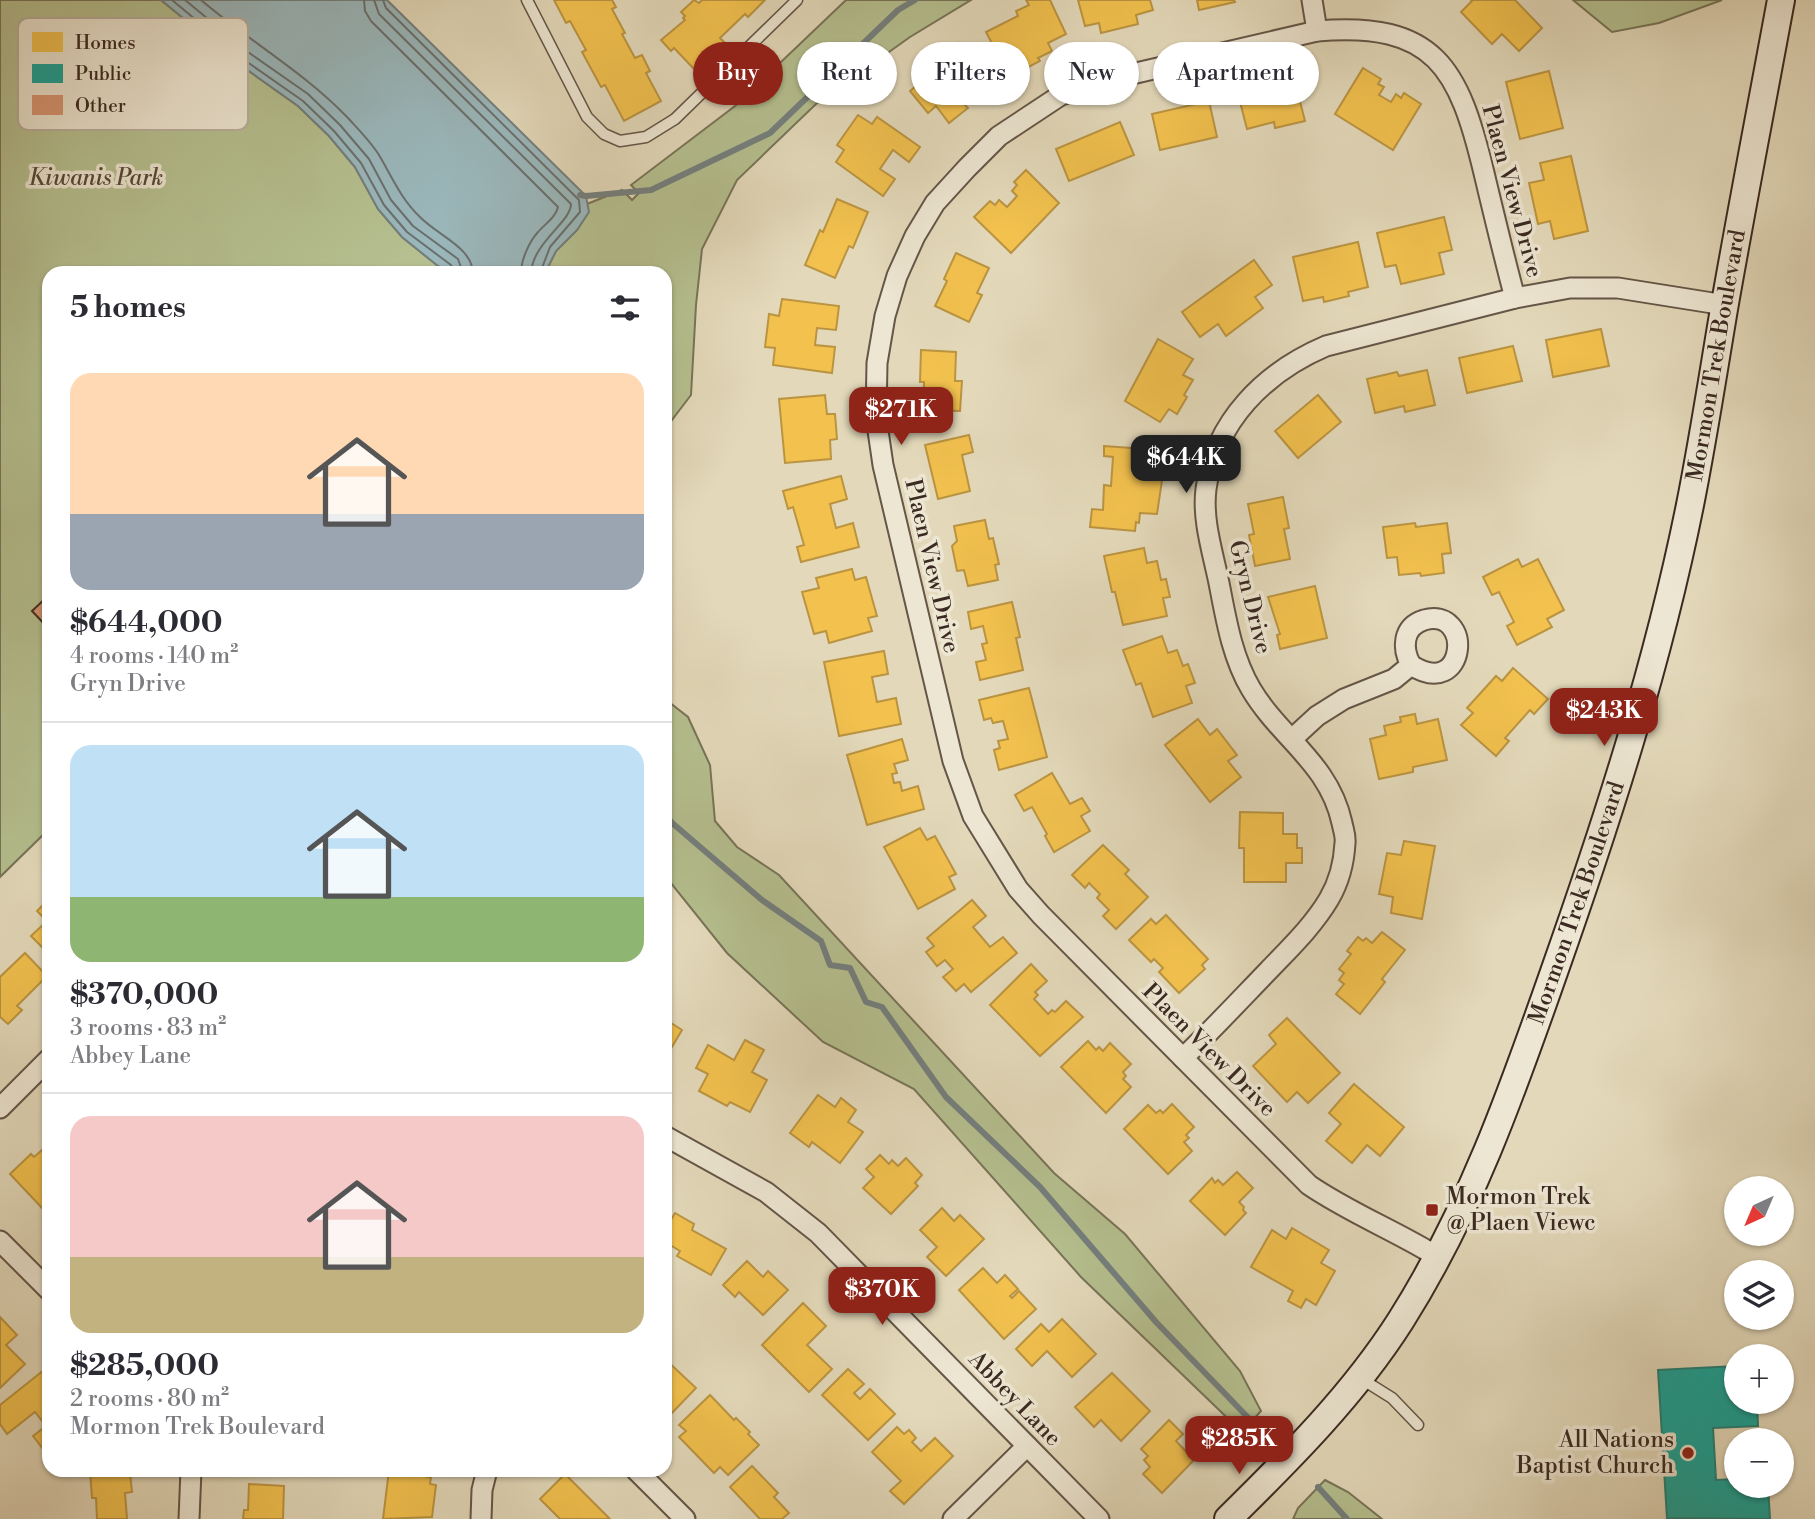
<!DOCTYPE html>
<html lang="en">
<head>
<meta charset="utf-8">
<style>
  body { margin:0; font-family:"Libre Bodoni",serif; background:#f2f2f3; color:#2b2b33; height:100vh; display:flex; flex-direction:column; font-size:26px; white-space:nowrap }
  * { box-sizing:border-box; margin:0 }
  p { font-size:23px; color:#7c7c81 }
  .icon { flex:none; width:38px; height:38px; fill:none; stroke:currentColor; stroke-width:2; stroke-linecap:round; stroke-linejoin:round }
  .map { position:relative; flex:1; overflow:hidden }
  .sheet { position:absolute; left:42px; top:266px; width:630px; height:1211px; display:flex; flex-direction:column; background:#fff; border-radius:21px; box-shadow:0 2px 5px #0004 }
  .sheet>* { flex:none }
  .banner { position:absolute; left:693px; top:42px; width:665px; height:63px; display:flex; gap:14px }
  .needle { width:46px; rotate:224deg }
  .controls { position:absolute; left:1724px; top:1176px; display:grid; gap:14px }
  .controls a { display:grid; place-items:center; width:70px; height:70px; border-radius:50%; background:#fff; box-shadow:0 2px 5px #0004; font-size:35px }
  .price { position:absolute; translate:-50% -60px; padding:0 16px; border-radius:14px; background:#8f2418; color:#fff; font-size:23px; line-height:46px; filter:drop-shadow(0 2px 4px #0008) }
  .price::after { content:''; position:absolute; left:50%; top:42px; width:21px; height:16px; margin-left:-10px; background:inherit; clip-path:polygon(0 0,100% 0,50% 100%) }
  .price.active { background:#222; color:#fff }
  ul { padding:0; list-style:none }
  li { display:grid; align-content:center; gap:14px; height:371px; padding:0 28px }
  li+li { border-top:2px solid #e1e1e2 }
  li span { display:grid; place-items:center; height:217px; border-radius:21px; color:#555 }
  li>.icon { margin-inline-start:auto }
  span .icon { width:126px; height:126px; fill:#fffc; stroke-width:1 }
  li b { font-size:30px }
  h2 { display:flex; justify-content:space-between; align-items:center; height:84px; padding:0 28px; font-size:30px }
  .chip { padding:0 24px; border-radius:32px; background:#fff; box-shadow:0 2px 5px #0004; font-size:24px; line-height:63px }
  .chip.active { background:#8f2418; color:#fff }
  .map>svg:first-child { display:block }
  .green { fill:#b5bf8f; stroke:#787458; stroke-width:2 }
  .water { fill:#9ab7bb; stroke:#747f7e; stroke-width:2 }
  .homes { fill:#f2c14e; stroke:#bb9441; stroke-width:2 }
  .public { fill:#17a398; stroke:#227f75; stroke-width:2 }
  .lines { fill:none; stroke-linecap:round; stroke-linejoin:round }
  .shore { stroke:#6a706e; stroke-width:2 }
  .stream { stroke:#747f7e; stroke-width:6 }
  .building { fill:#d89672; stroke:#3b2a22; stroke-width:2 }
  .service-casing { stroke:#655648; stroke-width:13 }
  .minor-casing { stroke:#655648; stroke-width:23 }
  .secondary-casing { stroke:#3b2a22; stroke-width:30 }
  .service { stroke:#ede6d2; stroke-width:10 }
  .minor { stroke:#ede6d2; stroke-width:19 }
  .secondary { stroke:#ede6d2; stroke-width:26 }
  .poi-dot { fill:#8f2418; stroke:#ede6d2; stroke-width:2.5 }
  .labels { text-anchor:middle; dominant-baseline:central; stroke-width:7; stroke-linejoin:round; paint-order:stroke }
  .park-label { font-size:23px; font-style:italic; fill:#534838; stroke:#ede6d2 }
  .street-label { font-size:23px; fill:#3b2a22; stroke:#ede6d2 }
  .poi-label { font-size:23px; fill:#3b2a22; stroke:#ede6d2; text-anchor:start }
  .key { fill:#ede6d2; stroke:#b8ae9d; stroke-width:2 }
  .key-label { font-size:19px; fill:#3b2a22 }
</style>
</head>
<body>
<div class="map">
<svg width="1815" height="1519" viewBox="0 0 1815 1519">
  <rect width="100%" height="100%" fill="#e3d9ba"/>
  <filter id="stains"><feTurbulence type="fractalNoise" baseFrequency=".00286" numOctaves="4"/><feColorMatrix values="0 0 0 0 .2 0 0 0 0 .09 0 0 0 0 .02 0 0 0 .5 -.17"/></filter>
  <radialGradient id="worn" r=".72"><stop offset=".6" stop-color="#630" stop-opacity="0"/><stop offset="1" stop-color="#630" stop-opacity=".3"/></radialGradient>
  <!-- green -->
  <g class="green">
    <path d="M0 0H161L239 64 298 106 329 136 355 167 378 209 402 237 438 266 453 273H49V829L0 877Z"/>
    <path d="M846 0H971L910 37 816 104 737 180 702 249 696 305 691 395 665 429V273H545L556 251 577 230 588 212 587 204 622 190 632 200 639 193 631 185 735 106Z"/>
    <path d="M1573 0H1722L1659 23 1612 32Z"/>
    <path d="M665 699 688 717 710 765 715 821 737 847 779 875 1054 1173 1125 1234 1240 1371 1261 1411 1242 1432 1081 1277 914 1089 823 1042 727 953 670 882 665 875Z"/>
    <path d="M1325 1480 1348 1492 1382 1519H1293L1298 1508Z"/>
  </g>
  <!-- water -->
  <path class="water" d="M161 0H387L586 196 589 212 577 230 556 251 545 273H453L438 266 402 237 378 209 355 167 329 136 298 106 239 64Z"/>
  <!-- homes -->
  <g class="homes">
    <path d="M554 0H612L616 7 612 9 625 33 622 34 635 58 642 55 650 71 646 73 661 101 624 121 605 85 601 87 582 52 586 50 570 21 566 23Z"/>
    <path d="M694 0 699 3 702 0H765L748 17 745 14 720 38 724 42 695 70 674 48 671 51 661 40 685 20 683 18 685 16 681 12Z"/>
    <path d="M1026 0H1050L1066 34 1048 43 1052 51 1038 58 1040 61 1021 71 1015 59 1003 65 986 32 1018 16 1016 11 1029 5Z"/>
    <path d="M1078 0H1150L1153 10 1136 15 1138 24 1101 33 1099 23 1085 26Z"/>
    <path d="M1197 0H1234L1235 2 1199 10Z"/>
    <path d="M1471 0H1515L1542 28 1519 51 1502 34 1492 44 1461 12 1472 1Z"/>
    <path d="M959 43 981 69 970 79 980 91 964 104 968 108 949 123 936 106 928 113 910 91 933 71 929 67Z"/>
    <path d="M1363 68 1381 79 1378 84 1384 87 1379 95 1391 102 1396 94 1401 98 1404 93 1421 104 1393 150 1335 114Z"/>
    <path d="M1549 71 1563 128 1520 139 1506 82Z"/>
    <path d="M1296 86 1305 121 1275 128 1274 122 1247 129 1238 94 1268 87 1269 92Z"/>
    <path d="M1209 101 1217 137 1160 150 1152 114Z"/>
    <path d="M858 115 872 124 877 117 920 147 909 162 893 150 880 169 895 179 883 196 836 162 844 150 837 145Z"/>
    <path d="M1120 122 1134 155 1069 181 1056 149Z"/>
    <path d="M1571 156 1588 231 1554 239 1550 221 1538 224 1529 183 1544 180 1540 163Z"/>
    <path d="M1026 170 1059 203 1011 253 974 217 990 201 995 205 999 200 1007 207 1017 196 1012 191 1017 185 1014 182Z"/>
    <path d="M837 199 868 212 853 248 849 246 835 278 805 265 820 230 823 232Z"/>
    <path d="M1444 217 1452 250 1439 253 1444 274 1401 284 1396 265 1385 267 1377 233Z"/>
    <path d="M1358 242 1368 287 1348 292 1349 296 1324 302 1323 297 1303 301 1293 257Z"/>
    <path d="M956 253 989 268 977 293 982 295 969 322 935 306 947 281 944 279Z"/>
    <path d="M1254 260 1272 285 1255 297 1263 308 1226 336 1218 324 1200 337 1182 312Z"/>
    <path d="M782 299 839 306 836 330 817 328 815 345 835 347 832 373 773 365 775 348 765 347 769 314 779 316Z"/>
    <path d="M1601 329 1609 366 1553 377 1546 340Z"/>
    <path d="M1158 339 1193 359 1183 375 1193 380 1184 395 1187 397 1177 414 1169 409 1160 422 1125 401Z"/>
    <path d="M1513 346 1522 381 1467 393 1459 358Z"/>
    <path d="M921 350 956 352 955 381H962L960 411 923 410 924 382H920Z"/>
    <path d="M1427 370 1435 405 1405 412 1404 406 1375 413 1367 379 1397 372 1399 376Z"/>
    <path d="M825 395 827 414H835L837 439 830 440 831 459 785 463 779 399Z"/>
    <path d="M1318 395 1341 422 1298 458 1275 431Z"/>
    <path d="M969 435 973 452 962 455 970 491 938 499 925 445Z"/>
    <path d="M1104 446 1145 449V456L1148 457V465L1164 467 1157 514 1140 513 1139 523 1136 522 1135 531 1090 527 1092 509 1103 510 1104 485 1111 486 1113 457 1104 456Z"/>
    <path d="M841 476 847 499 830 504 836 528 853 523 859 547 801 562 797 547 804 545 793 507 788 509 783 491Z"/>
    <path d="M1283 497 1289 528 1284 529 1290 559 1255 566 1249 535 1254 534 1248 504Z"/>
    <path d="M985 520 989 539 993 538 999 564 995 565 998 580 968 586 964 570 957 571 952 546 957 541 954 526Z"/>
    <path d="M1415 523 1416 527 1447 523 1451 553 1442 554 1444 573 1421 576 1420 573 1399 575 1397 557 1387 558 1383 527Z"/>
    <path d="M1144 548 1147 563 1157 561 1161 580 1166 579 1170 597 1163 598 1167 616 1123 625 1115 592H1112L1104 556Z"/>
    <path d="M1518 559 1522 567 1538 559 1564 610 1547 619 1552 627 1517 645 1507 626 1514 622 1499 592 1492 595 1483 577Z"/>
    <path d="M852 569 855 580 866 577 877 616 868 618 872 631 829 643 826 631 814 634 802 592 819 588 816 578Z"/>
    <path d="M1315 586 1327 638 1280 649 1277 635 1280 634 1268 597Z"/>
    <path d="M1012 602 1020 637 1016 638 1023 670 980 680 976 662 986 660 982 644 987 643 983 626 971 629 968 612Z"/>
    <path d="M1162 636 1168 653 1177 650 1183 666 1188 664 1195 683 1186 686 1192 703 1153 717 1141 683 1136 685 1123 650Z"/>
    <path d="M884 651 888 674 872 677 877 702 896 698 901 724 839 736 824 662Z"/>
    <path d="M1513 668 1548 699 1534 714 1530 710 1505 738 1509 741 1496 756 1461 725 1473 713 1467 708 1496 676 1502 681Z"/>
    <path d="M1029 688 1047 757 999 770 994 750 1000 748 998 741 1008 739 1003 721 993 723 991 718 984 720 979 700Z"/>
    <path d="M1415 714 1417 724 1438 719 1447 760 1413 767V772L1379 779 1370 739 1386 735 1384 726 1401 722 1400 717Z"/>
    <path d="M1198 719 1210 735 1217 729 1237 755 1228 761 1241 777 1210 802 1165 745Z"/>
    <path d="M902 739 908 760 894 764 897 773 892 774 894 783 900 782 902 791 918 786 924 809 867 825 847 755Z"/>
    <path d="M1052 773 1070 804 1082 798 1090 811 1081 816 1090 831 1054 852 1045 836 1047 834 1032 807 1024 811 1015 795Z"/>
    <path d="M1240 812 1283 813V834H1297V848H1302V863H1286V882H1244V848H1239Z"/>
    <path d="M920 828 927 840 935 836 956 874 949 877 955 889 918 909 884 847Z"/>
    <path d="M1404 841 1435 846 1422 919 1391 913 1393 897 1379 894 1387 853 1401 855Z"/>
    <path d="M1103 845 1129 870 1125 874 1148 897 1116 929 1103 916 1109 910 1097 898 1100 894 1089 883 1085 888 1072 875Z"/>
    <path d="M49 899V954L31 936 47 921 37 911Z"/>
    <path d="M972 900 986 916 973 927 990 947 1003 937 1017 953 971 992 964 984 956 991 943 977 953 969 945 960 937 966 926 952 934 946 927 938Z"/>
    <path d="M1166 915 1208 959 1202 965 1205 969 1179 993 1159 972 1163 968 1154 959 1151 962 1129 940 1151 919 1156 924Z"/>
    <path d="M1382 932 1405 950 1382 979 1385 982 1360 1014 1336 994 1344 984 1339 980 1344 973 1339 969 1351 954 1347 951 1358 937 1363 941 1366 938 1372 943Z"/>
    <path d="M25 953 47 976 17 1006 22 1010 8 1024 0 1017V977Z"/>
    <path d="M1031 964 1047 981 1035 992 1038 995 1034 999 1048 1014 1052 1010 1055 1012 1066 1001 1083 1017 1040 1056 990 1005Z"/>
    <path d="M665 1013 668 1014 665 1019 682 1030 669 1052 665 1050Z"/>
    <path d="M1287 1018 1340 1073 1308 1103 1297 1092 1287 1102 1253 1066 1276 1044 1269 1035Z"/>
    <path d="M745 1040 764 1050 752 1072 767 1080 750 1112 730 1102 727 1106 699 1091 708 1074 696 1068 708 1045 734 1060Z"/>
    <path d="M1088 1041 1096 1050 1099 1047 1103 1051 1110 1043 1131 1064 1123 1072 1126 1076 1123 1079 1131 1087 1106 1113 1061 1067Z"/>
    <path d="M1354 1084 1404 1127 1380 1156 1367 1145 1352 1163 1326 1141 1341 1124 1329 1113Z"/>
    <path d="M818 1095 835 1107 841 1098 856 1110 848 1122 863 1132 840 1163 812 1142 809 1147 790 1133Z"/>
    <path d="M1172 1104 1194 1127 1186 1135 1189 1138 1184 1142 1192 1151 1168 1174 1124 1129 1148 1105 1156 1113 1160 1110 1163 1113Z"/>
    <path d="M49 1144V1203L43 1209 10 1174 31 1154 34 1157Z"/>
    <path d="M880 1155 889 1164 892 1160 898 1166 906 1158 922 1175 915 1183 918 1186 891 1214 863 1188 874 1177 866 1169Z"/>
    <path d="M1237 1172 1253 1188 1239 1202 1244 1207 1243 1210 1246 1213 1225 1235 1190 1201 1212 1178 1215 1183 1218 1180 1223 1185Z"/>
    <path d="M942 1208 954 1221 960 1215 984 1239 946 1276 927 1257 937 1247 920 1230Z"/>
    <path d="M675 1213 694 1224 692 1230 726 1249 711 1275 677 1256 680 1251 665 1242V1230Z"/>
    <path d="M1292 1228 1329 1250 1321 1263 1335 1271 1316 1305 1306 1299 1301 1308 1288 1301 1293 1291 1251 1267 1272 1230 1286 1239Z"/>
    <path d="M747 1261 763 1277 768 1271 788 1290 763 1315 739 1292 735 1297 723 1285Z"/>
    <path d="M983 1268 997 1283 1005 1275 1018 1289 1010 1296 1012 1298 1019 1291 1036 1309 1004 1339 959 1290Z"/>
    <path d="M803 1303 826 1326 807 1345 832 1369 809 1392 762 1345Z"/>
    <path d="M0 1317 17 1335 6 1345 25 1364 0 1388Z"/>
    <path d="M1062 1319 1096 1354 1072 1377 1047 1351 1032 1366 1016 1349 1041 1324 1049 1332Z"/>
    <path d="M665 1359 696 1388 669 1416 665 1412Z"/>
    <path d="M49 1366V1445L43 1449 33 1436 46 1426 35 1412 7 1434 0 1424V1405Z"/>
    <path d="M848 1369 864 1384 854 1393 860 1399 870 1389 895 1414 868 1440 822 1395Z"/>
    <path d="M1112 1373 1150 1411 1121 1441 1101 1420 1094 1427 1075 1407Z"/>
    <path d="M710 1395 734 1420 736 1418 750 1432 748 1434 759 1445 728 1475 720 1467 714 1473 679 1437 686 1431 679 1425Z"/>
    <path d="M1169 1420 1183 1434 1176 1441 1194 1460 1162 1493 1143 1474 1150 1467 1144 1460 1148 1456 1141 1449Z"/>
    <path d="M897 1427 904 1434 909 1430 916 1438 912 1442 921 1451 935 1438 953 1456 904 1504 890 1491 901 1481 872 1452Z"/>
    <path d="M752 1466 778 1493 774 1497 789 1513 782 1519H760L730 1487Z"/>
    <path d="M90 1470H121V1474L130 1473 132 1492 125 1493 127 1519H97L96 1498H92Z"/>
    <path d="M389 1470 428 1472 427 1477H431L430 1484 436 1485 432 1517 383 1519Z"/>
    <path d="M565 1474 610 1519H560L540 1499Z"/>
    <path d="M249 1484 284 1486 283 1519H243L244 1510H248Z"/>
  </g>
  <!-- public -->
  <path class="public" d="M1736 1366V1402H1757L1758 1426 1713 1428 1716 1480 1736 1479V1486H1768L1770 1519 1667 1518 1658 1370Z"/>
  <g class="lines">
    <!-- shore -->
    <g class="shore">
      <path d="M172 0 243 59 303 101 334 131 361 163 384 205 407 232 451 265 454 273"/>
      <path d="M185 0 248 52 308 94 340 125 369 159 391 200 413 226 458 259 463 273"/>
      <path d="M201 0C249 41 304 72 348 118 358 129 371 142 379 155 392 177 401 199 420 217 437 235 472 247 473 273"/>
      <path d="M364 0 365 11 371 21 558 207C556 217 545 224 538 232 529 242 521 260 521 273"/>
      <path d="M374 0 379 14 571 204C571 222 533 242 531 273"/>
      <path d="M383 0 386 8 579 200 580 212 550 247 540 273"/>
    </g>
    <!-- stream -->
    <g class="stream">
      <path d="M580 195 586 196 651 190 770 133 898 10 915 0"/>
      <path d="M665 814 671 822 762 900 821 941 830 965 850 968 866 1002 882 1007 946 1097 1040 1187 1156 1322 1260 1430"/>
      <path d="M1318 1487 1347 1519"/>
    </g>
  </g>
  <!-- building -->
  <path class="building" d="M49 595V629L32 611Z"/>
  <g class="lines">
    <defs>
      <g id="service">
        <path d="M527 0 587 117 604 134 620 141 646 137 675 119 797 0"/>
        <path d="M1360 1378 1392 1398 1418 1425"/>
      </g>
      <g id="minor">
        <path d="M1312 0 1317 31"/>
        <path d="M1292 739 1317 716 1344 699 1394 679 1411 665C1467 701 1474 606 1424 620 1402 627 1402 649 1411 665"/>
        <path d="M1183 1058C1212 1030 1240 1000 1268 971 1290 948 1313 926 1329 899 1339 882 1344 862 1345 843 1346 836 1343 829 1342 823 1329 763 1280 738 1251 689 1232 657 1226 619 1219 583 1213 553 1202 520 1206 489 1215 421 1265 372 1326 346L1515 298 1570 288H1618L1725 305"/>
        <path d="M0 1108 49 1059"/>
        <path d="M665 1136 766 1192 818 1233 1099 1519"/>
        <path d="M0 1241 49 1290"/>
        <path d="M1438 1257C1396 1231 1350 1213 1309 1185L1041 915 1018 889 973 816 953 761 883 465 876 417 877 363 885 316 897 276 915 236 935 203 967 168 999 136 1061 95 1106 80 1317 31C1435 21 1459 68 1484 173 1494 215 1504 257 1515 298"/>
        <path d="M636 1470 685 1519"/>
        <path d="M189 1519 191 1470"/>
        <path d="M481 1519 482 1490 487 1470"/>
        <path d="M953 1519 1027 1446"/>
      </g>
      <g id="secondary">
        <path id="s1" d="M1228 1519C1291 1457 1354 1394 1401 1320 1470 1211 1512 1092 1554 972 1608 819 1658 664 1690 505 1703 440 1713 374 1724 309 1742 206 1762 103 1781 0"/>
      </g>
    </defs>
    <!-- service casing -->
    <use href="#service" class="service-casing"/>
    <!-- minor casing -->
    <use href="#minor" class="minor-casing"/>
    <!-- secondary casing -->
    <use href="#secondary" class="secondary-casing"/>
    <!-- service -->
    <use href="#service" class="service"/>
    <!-- minor -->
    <use href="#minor" class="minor"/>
    <!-- secondary -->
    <use href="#secondary" class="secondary"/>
  </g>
  <!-- markers -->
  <g class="poi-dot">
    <rect x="1425" y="1203" width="14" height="14" rx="3.5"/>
    <circle cx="1688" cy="1453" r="7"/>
  </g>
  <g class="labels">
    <!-- park labels -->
    <g class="park-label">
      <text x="96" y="178">Kiwanis Park</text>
    </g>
    <!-- street labels -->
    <g class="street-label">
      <text transform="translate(1512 191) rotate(75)">Plaen View Drive</text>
      <text stroke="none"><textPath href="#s1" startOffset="1284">Mormon Trek Boulevard</textPath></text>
      <text transform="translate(932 566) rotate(77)">Plaen View Drive</text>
      <text transform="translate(1250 597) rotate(76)">Gryn Drive</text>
      <text stroke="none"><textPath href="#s1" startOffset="718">Mormon Trek Boulevard</textPath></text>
      <text transform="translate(1209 1050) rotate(45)">Plaen View Drive</text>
      <text transform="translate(1015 1399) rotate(46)">Abbey Lane</text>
    </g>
    <!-- poi labels -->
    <g class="poi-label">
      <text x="1446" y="1197">Mormon Trek<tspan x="1446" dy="26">@ Plaen Viewc</tspan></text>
      <text x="1674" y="1440" text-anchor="end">All Nations<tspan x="1674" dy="26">Baptist Church</tspan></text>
    </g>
  </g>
  <!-- legend -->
  <rect x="18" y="18" width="230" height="112" rx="10" class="key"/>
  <rect x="32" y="32" width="31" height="20" fill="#f2c14e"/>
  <rect x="32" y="64" width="31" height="19" fill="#17a398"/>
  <rect x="32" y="95" width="31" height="20" fill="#d89672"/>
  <g class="key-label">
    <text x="75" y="49">Homes</text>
    <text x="75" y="80">Public</text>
    <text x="75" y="112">Other</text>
  </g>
  <rect width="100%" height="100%" filter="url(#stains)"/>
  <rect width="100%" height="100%" fill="url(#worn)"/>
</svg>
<div class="controls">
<a><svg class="needle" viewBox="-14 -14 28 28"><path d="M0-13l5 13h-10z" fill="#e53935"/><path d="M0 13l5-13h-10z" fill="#7c7c81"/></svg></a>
<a><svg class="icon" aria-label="layers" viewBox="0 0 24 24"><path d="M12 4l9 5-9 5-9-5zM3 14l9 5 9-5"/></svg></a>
<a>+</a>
<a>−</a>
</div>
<b class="price" style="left:901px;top:447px">$271K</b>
<b class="price active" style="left:1186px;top:495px">$644K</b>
<b class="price" style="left:1604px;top:748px">$243K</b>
<b class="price" style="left:882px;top:1327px">$370K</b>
<b class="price" style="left:1239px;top:1476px">$285K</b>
<div class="banner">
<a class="chip active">Buy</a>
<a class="chip">Rent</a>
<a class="chip">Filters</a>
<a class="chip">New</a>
<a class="chip">Apartment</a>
</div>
<section class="sheet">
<h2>5 homes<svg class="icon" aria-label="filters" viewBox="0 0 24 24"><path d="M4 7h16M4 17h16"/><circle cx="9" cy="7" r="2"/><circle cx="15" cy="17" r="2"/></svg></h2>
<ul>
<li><span style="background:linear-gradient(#ffd9b3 65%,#9aa5b1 0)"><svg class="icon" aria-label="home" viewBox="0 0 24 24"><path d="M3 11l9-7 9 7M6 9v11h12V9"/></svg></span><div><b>$644,000</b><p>4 rooms · 140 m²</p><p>Gryn Drive</p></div></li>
<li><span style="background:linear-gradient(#bfe0f5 70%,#8fb573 0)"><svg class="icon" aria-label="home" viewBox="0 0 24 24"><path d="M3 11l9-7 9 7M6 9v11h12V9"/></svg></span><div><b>$370,000</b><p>3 rooms · 83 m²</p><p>Abbey Lane</p></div></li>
<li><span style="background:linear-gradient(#f6c9c9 65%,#c2b280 0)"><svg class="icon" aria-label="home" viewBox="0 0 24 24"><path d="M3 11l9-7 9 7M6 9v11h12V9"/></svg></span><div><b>$285,000</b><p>2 rooms · 80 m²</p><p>Mormon Trek Boulevard</p></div></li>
</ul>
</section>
</div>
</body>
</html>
